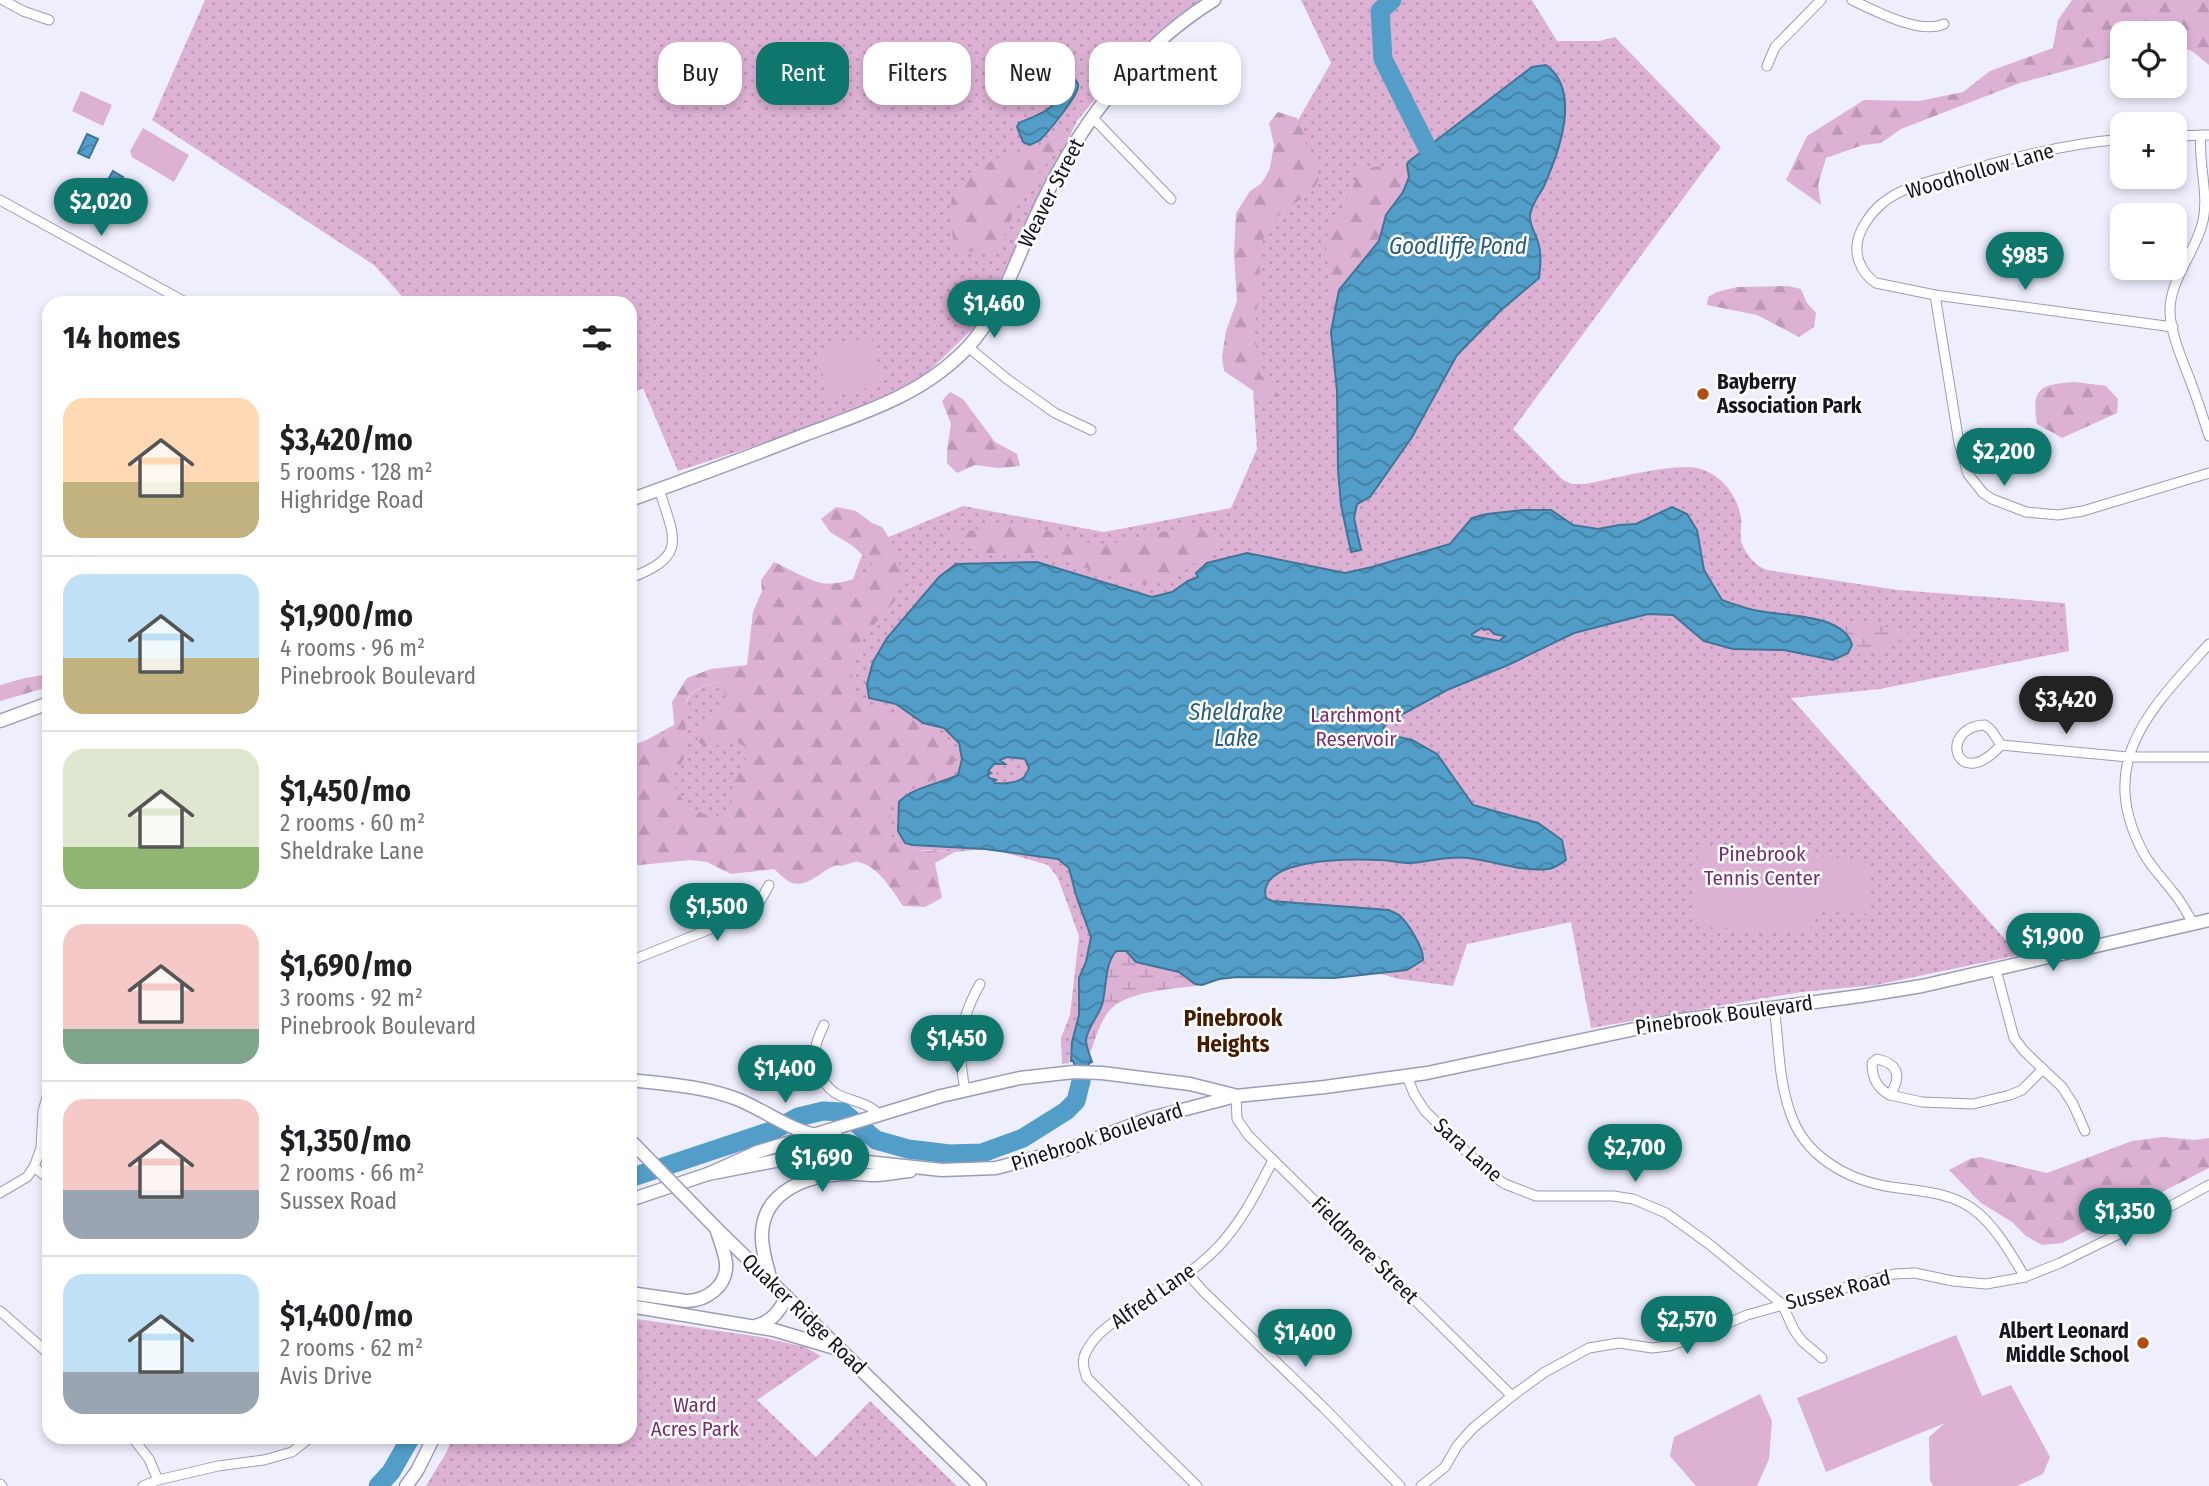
<!DOCTYPE html>
<html lang="en">
<head>
<meta charset="utf-8">
<style>
  body { margin:0; font-family:"Fira Sans Condensed",sans-serif; background:#f2f2f2; color:#202124; height:100vh; display:flex; flex-direction:column; font-size:26px; white-space:nowrap }
  * { box-sizing:border-box; margin:0 }
  p { font-size:23px; color:#757577 }
  .icon { flex:none; width:38px; height:38px; fill:none; stroke:currentColor; stroke-width:2; stroke-linecap:round; stroke-linejoin:round }
  .map { position:relative; flex:1; overflow:hidden }
  .side { position:absolute; left:42px; top:296px; width:595px; height:1148px; display:flex; flex-direction:column; background:#fff; border-radius:21px; box-shadow:0 4px 10px #0003 }
  .side>* { flex:none }
  .top-card { position:absolute; left:658px; top:42px; width:665px; height:63px; display:flex; gap:14px }
  .tools { position:absolute; left:2110px; top:21px; display:grid; gap:14px }
  .tools a { display:grid; place-items:center; width:77px; height:77px; border-radius:14px; background:#fff; box-shadow:0 4px 10px #0003; font-size:35px }
  .price { position:absolute; translate:-50% -60px; padding:0 16px; border-radius:24px; background:#0f766e; color:#fff; font-size:23px; line-height:46px; filter:drop-shadow(0 2px 4px #0008) }
  .price::after { content:''; position:absolute; left:50%; top:42px; width:21px; height:16px; margin-left:-10px; background:inherit; clip-path:polygon(0 0,100% 0,50% 100%) }
  .price.selected { background:#222; color:#fff }
  ul { padding:0; list-style:none }
  li { display:flex; align-items:center; gap:21px; height:175px; padding:0 21px }
  li+li { border-top:2px solid #e0e0e0 }
  li span { display:grid; place-items:center; flex:none; width:196px; height:140px; border-radius:21px; color:#555 }
  li>.icon { margin-inline-start:auto }
  span .icon { width:84px; height:84px; fill:#fffc; stroke-width:1 }
  li b { font-size:30px }
  h2 { display:flex; justify-content:space-between; align-items:center; height:84px; padding:0 21px; font-size:30px }
  .pill { padding:0 24px; border-radius:21px; background:#fff; box-shadow:0 4px 10px #0003; font-size:24px; line-height:63px }
  .pill.selected { background:#0f766e; color:#fff }
  .map>svg:first-child { display:block }
  .grass { fill:url(#grass-dots) }
  .forest { fill:url(#forest-firs); fill-rule:evenodd }
  .wetland { fill:url(#wetland-marsh) }
  .garden { fill:#ddb1d4 }
  .water { fill:url(#water-waves); stroke:#407597; stroke-width:2; fill-rule:evenodd }
  .lines { fill:none; stroke-linecap:round; stroke-linejoin:round }
  .river { stroke:#529ec9; stroke-width:19 }
  .street-casing { stroke:#9b9cbc; stroke-width:11 }
  .secondary-casing { stroke:#9b9cbc; stroke-width:15 }
  .street { stroke:#fff; stroke-width:9 }
  .secondary { stroke:#fff; stroke-width:12 }
  .secondary-bridge-casing { stroke:#9b9cbc; stroke-width:15; stroke-linecap:butt }
  .secondary-bridge { stroke:#fff; stroke-width:12 }
  .poi-dot { fill:#af4e0e; stroke:#fff; stroke-width:2.5 }
  .labels { text-anchor:middle; dominant-baseline:central; stroke-width:5; stroke-linejoin:round; paint-order:stroke }
  .street-label { font-size:21px; fill:#151521; stroke:#fff }
  .poi-label { font-size:21px; font-weight:bold; fill:#151521; stroke:#fff; text-anchor:start }
  .park-label { font-size:21px; fill:#772e6c; stroke:#fff }
  .water-label { font-size:23px; font-style:italic; fill:#255e7d; stroke:#fff }
  .neighbourhood-label { font-size:23px; font-weight:bold; fill:#481a00; stroke:#fff }
</style>
</head>
<body>
<div class="map">
<svg width="2209" height="1486" viewBox="0 0 2209 1486">
  <defs>
    <pattern id="grass-dots" width="8" height="8" patternUnits="userSpaceOnUse" patternTransform="scale(1.75)"><rect width="8" height="8" fill="#ddb1d4"/><path d="M2 2h.1M6 6h.1" fill="none" stroke="#bd97b6" stroke-width="1.8" stroke-linecap="round"/></pattern>
    <pattern id="forest-firs" width="22" height="20" patternUnits="userSpaceOnUse" patternTransform="scale(1.75)"><rect width="22" height="20" fill="#ddb1d4"/><path d="M5 1l3.5 6h-7zM16 11l3.5 6h-7z" fill="#bd97b6"/></pattern>
    <pattern id="wetland-marsh" width="20" height="14" patternUnits="userSpaceOnUse" patternTransform="scale(1.75)"><rect width="20" height="14" fill="#ddb1d4"/><path d="M1 5h8M5 5V1M11 12h8M15 12V8" fill="none" stroke="#bd97b6"/></pattern>
    <pattern id="water-waves" width="16" height="10" patternUnits="userSpaceOnUse" patternTransform="scale(1.75)"><rect width="16" height="10" fill="#529ec9"/><path d="M0 5q4-4 8 0t8 0" fill="none" stroke="#4380a3"/></pattern>
  </defs>
  <rect width="100%" height="100%" fill="#eeeefd"/>
  <!-- grass -->
  <g class="grass">
    <path d="M205 0H1208L1168 24 1121 67 1077 121 1024 233 976 326 912 387 807 429 678 471 643 388 630 394V303H408L374 265 152 120Z"/>
    <path d="M1301 0H1532L1557 41H1600L1615 37 1721 147 1513 429 1563 480 1572 484H1586C1611 479 1675 463 1697 468 1720 473 1738 495 1741 518 1742 526 1739 536 1742 544 1747 556 1756 566 1767 570L1898 590 2065 603 2069 651 1880 689 1791 698 2019 955 1876 985 1801 992 1591 1028 1571 922 1467 944 1453 986 1399 979 1377 973 1115 970 1082 866 997 814 912 845 985 849 955 852 907 849 902 846 842 866 775 860 729 859 630 749 683 720C684 693 697 686 721 682L726 696 752 681 758 599 797 609 850 587 865 547 963 506 1104 532 1231 508 1257 449 1241 219 1331 63Z"/>
    <path d="M999 851 1058 859 1069 868 1076 895 1091 937 1086 962 1079 978V1015L1072 1042 1069 1063 1062 1064 1061 1038 1070 1015 1079 936 1058 878 1048 865Z"/>
    <path d="M630 1318 761 1337 805 1347 821 1356 757 1400 816 1457 870 1401 957 1486H426L446 1453 453 1437H630Z"/>
  </g>
  <!-- forest -->
  <g class="forest">
    <path d="M2072 0H2209V65L2192 51 2175 46V33H2123V53L2094 63 2020 83 1901 129 1881 143 1863 145 1826 158 1818 185 1821 205 1786 180 1807 136 1864 100 1919 101 1963 92 1990 71 2053 48 2058 20Z"/>
    <path d="M1278 112 1297 118 1303 131 1308 154 1320 177 1311 193 1291 205 1266 226 1260 254 1259 293 1254 330 1260 374 1280 396 1264 398 1224 371 1222 357 1226 331 1237 301 1234 254 1236 213 1250 191 1268 179 1274 145 1269 123Z"/>
    <path d="M1063 133 1050 160 1034 178 1016 203 1008 229 996 251 957 252C953 238 948 219 951 203 955 179 986 163 1007 154 1012 152 1018 152 1023 151 1037 146 1051 140 1063 133Z"/>
    <path d="M1407 165 1409 177 1403 192 1386 215 1379 241 1339 290 1331 332 1330 280 1326 250 1328 230 1350 195 1359 170 1380 166 1397 168Z"/>
    <path d="M1788 286 1801 289 1807 303 1816 313 1814 327 1799 337 1757 315 1707 305 1708 297 1717 292 1737 287Z"/>
    <path d="M2075 382 2106 386 2118 399 2117 413 2062 438 2037 424C2031 388 2040 384 2075 382Z"/>
    <path d="M950 392 963 399 995 442 1017 454 1020 466 998 468 975 465 957 473 947 463V451L951 424 942 401Z"/>
    <path d="M836 507 856 511 872 523 882 527 895 547 902 578 895 601 861 639 852 672 854 696 864 707 900 713 931 730 944 735 954 745 956 757 951 769 931 781 908 787 892 798 888 832C906 855 928 850 955 852L935 863 942 898 925 907 903 906C882 874 862 844 822 873 813 879 804 886 792 883 786 881 779 873 774 869L731 874 707 862 690 860 630 866V746L675 730 672 702 687 678 711 669 747 665 753 612 762 591 761 580 774 562C788 568 807 580 821 583 840 586 861 578 874 566L853 546 830 532 821 519ZM721 682 726 697 719 712 699 731 697 740 703 746C715 747 722 744 732 739L747 748 745 764 733 781 731 809 714 818C691 810 679 801 672 777 676 771 681 765 684 758 695 726 662 691 721 682Z"/>
    <path d="M1022 523 1092 544 1128 542 1156 533 1195 526 1220 540 1203 558 1173 576 1152 585 1131 582 1038 553H976L953 535 999 524Z"/>
    <path d="M49 674V687L0 701V685L25 678Z"/>
    <path d="M2163 1137 2194 1140 2209 1138V1168L2062 1243 2042 1245 2026 1236 2012 1222 1981 1203 1949 1170 1970 1159 1980 1157 2047 1173 2132 1141Z"/>
  </g>
  <!-- wetland -->
  <g class="wetland">
    <path d="M1825 621 1898 628 1907 631 1909 635C1896 649 1853 655 1833 660L1848 653 1841 628Z"/>
    <path d="M1116 951H1126C1145 972 1154 963 1177 971 1187 975 1192 983 1202 985 1176 989 1131 990 1112 1008 1100 1020 1096 1038 1090 1053 1088 1049 1086 1046 1086 1042 1086 1033 1098 1016 1101 1006 1107 988 1104 967 1116 951Z"/>
  </g>
  <!-- garden -->
  <g class="garden">
    <path d="M81 91 112 105 103 126 72 111Z"/>
    <path d="M143 128 189 155 174 182 132 157 130 151Z"/>
    <path d="M871 337 883 384 828 398 817 349Z"/>
    <path d="M1698 849 1871 860 1868 914 1812 910 1810 933 1693 926Z"/>
    <path d="M1956 1335 1982 1396 2011 1385 2050 1457 2043 1474 2017 1486H1933L1930 1480 1929 1437 1945 1423 1826 1472 1797 1398Z"/>
    <path d="M1760 1394 1772 1421 1769 1459 1757 1486H1696L1670 1456 1674 1437Z"/>
  </g>
  <!-- water -->
  <g class="water">
    <path d="M1546 65C1582 91 1559 152 1544 186 1539 196 1532 203 1530 215 1529 226 1537 235 1539 246 1542 257 1540 267 1539 278L1500 311 1457 355 1412 437 1370 497 1357 504 1354 518 1361 550 1351 552 1341 505 1338 469 1337 391 1331 332 1339 290 1379 241 1386 215 1403 192 1409 177 1407 165 1408 162 1532 67Z"/>
    <path d="M1065 74C1070 76 1076 79 1078 84 1081 93 1047 133 1040 140 1037 142 1033 143 1030 145L1023 142 1017 127 1019 123C1029 118 1049 112 1055 102 1060 93 1058 83 1065 74Z"/>
    <path d="M87 134 98 139 89 158 78 153Z"/>
    <path d="M113 171 123 177 111 198 101 192Z"/>
    <path d="M1672 507 1687 514 1697 530 1704 570 1722 600C1734 604 1746 609 1759 611 1785 616 1844 614 1852 645L1848 653 1833 660 1784 650 1733 649 1704 641 1673 615 1648 614 1574 633 1508 665 1447 690 1388 722 1383 728 1390 735 1412 740 1437 754 1473 805 1538 823 1562 840 1566 860C1560 864 1554 869 1547 869 1521 872 1495 861 1468 858 1449 855 1429 862 1410 863 1399 863 1389 860 1378 860 1353 859 1256 857 1266 898L1272 901 1389 910C1392 912 1396 913 1399 915 1408 923 1424 948 1423 960L1407 970 1334 978 1237 977 1219 979 1202 985 1195 984 1179 972 1136 962 1126 951H1116C1104 966 1107 987 1102 1005 1098 1016 1087 1029 1086 1040 1086 1047 1090 1055 1092 1062L1089 1063 1085 1079 1081 1081 1073 1061H1071L1072 1042 1079 1015V978L1086 962 1091 937 1076 895 1069 868 1058 859 985 849 912 845 905 843 898 831 899 802C913 787 939 784 958 775L962 759 959 743 944 728 923 723 896 704 869 698 867 684 873 662 887 638 939 577 956 564 1037 562 1152 597 1172 592 1188 581 1198 577 1196 573 1207 563 1247 553 1345 573 1372 567 1450 544 1472 518 1487 514 1523 510H1551L1573 525 1598 529 1619 525 1636 524ZM1482 628 1484 630 1489 629 1494 634 1505 636 1499 641 1472 636V634ZM1007 757 1025 759 1029 768C1028 770 1025 777 1023 778 1017 783 1003 784 995 783L993 781 997 780 989 778 988 774 991 773 988 771 994 764H1005L1000 760Z"/>
  </g>
  <g class="lines">
    <!-- river -->
    <g class="river">
      <path d="M1392 0 1380 11 1383 59 1428 149"/>
      <path d="M630 1178 774 1130 798 1117 823 1111 843 1112 876 1140 908 1149 950 1154 982 1153 1023 1138 1066 1111 1076 1101 1081 1081"/>
      <path d="M378 1486 391 1472 411 1437"/>
    </g>
    <defs>
      <g id="street">
        <path d="M3 0 23 11 49 20"/>
        <path d="M1852 0C1875 11 1920 35 1944 24"/>
        <path d="M1767 66 1775 47 1821 0"/>
        <path d="M1092 117 1171 199"/>
        <path d="M2201 135C2198 163 2209 193 2203 221 2196 252 2169 280 2170 312 2171 335 2182 359 2190 380 2197 398 2203 417 2209 436"/>
        <path d="M2175 136 2209 135"/>
        <path d="M2123 139C2064 144 2006 159 1949 176 1928 182 1901 188 1884 202 1872 211 1857 231 1857 247 1856 261 1864 275 1876 283L1935 295 2173 327"/>
        <path d="M0 200 187 303"/>
        <path d="M1935 295 1959 443 1968 474 1983 493 1992 499 2026 512 2058 515 2083 511 2209 473"/>
        <path d="M968 347 1007 379 1055 413 1091 430"/>
        <path d="M630 578C689 556 674 538 659 489"/>
        <path d="M1985 725 1991 730 2001 745C1956 795 1937 727 1985 725Z"/>
        <path d="M2001 745 2128 757H2209"/>
        <path d="M2193 923C2187 913 2181 901 2173 892 2163 879 2152 868 2144 854 2094 761 2151 709 2209 644"/>
        <path d="M630 961 748 914 758 905 769 885"/>
        <path d="M1996 970 2014 1038 2025 1052 2062 1087 2073 1104 2085 1131"/>
        <path d="M1774 1006C1779 1041 1778 1078 1790 1112 1804 1156 1847 1180 1891 1187 1919 1191 1949 1192 1973 1209 1996 1226 2010 1253 2025 1277"/>
        <path d="M824 1025C820 1033 816 1042 815 1051 814 1068 825 1090 841 1096 855 1102 869 1103 880 1115"/>
        <path d="M1877 1059C1900 1064 1901 1078 1890 1095 1876 1088 1872 1077 1872 1063Z"/>
        <path d="M1407 1076 1414 1094 1425 1111 1487 1172 1505 1184 1536 1196H1613L1633 1199 1666 1213 1709 1244 1782 1304 1794 1330 1802 1341 1822 1358"/>
        <path d="M965 1090C957 1047 958 1023 980 984"/>
        <path d="M1890 1095 1922 1102 1973 1104 2010 1095 2022 1090 2043 1069"/>
        <path d="M1236 1096 1237 1119 1248 1135 1512 1396"/>
        <path d="M34 1167 49 1179"/>
        <path d="M0 1193 27 1177 34 1167 41 1148 43 1111 49 1091"/>
        <path d="M1187 1273 1203 1291 1324 1408 1400 1486"/>
        <path d="M0 1311 49 1354"/>
        <path d="M132 1437 149 1459 158 1480"/>
        <path d="M0 1484 2 1486"/>
        <path d="M143 1486 158 1480 218 1466 264 1460 292 1452 311 1437"/>
        <path d="M1197 1486 1087 1378C1084 1369 1081 1361 1086 1352 1098 1327 1125 1316 1147 1301 1172 1285 1198 1268 1219 1246 1243 1220 1257 1191 1273 1160"/>
        <path d="M1421 1486 1445 1467 1457 1446 1473 1428 1512 1396 1545 1372 1589 1348 1619 1343 1652 1348 1669 1346 1698 1336 1747 1315 1894 1274 1915 1273 1953 1281 1986 1284 2025 1277 2060 1263 2131 1228 2209 1185"/>
      </g>
      <g id="secondary">
        <path d="M630 500C688 479 746 458 804 435 863 413 922 395 966 349 997 318 1017 259 1035 218 1074 132 1133 50 1214 0"/>
        <path d="M0 721 49 703"/>
        <path d="M630 1080C666 1084 702 1086 737 1099 764 1110 787 1128 815 1135"/>
        <path d="M836 1129 833 1141 840 1158"/>
        <path d="M708 1174 775 1161 820 1157 942 1170 996 1168 1065 1150 1151 1118 1236 1096 1325 1087 1427 1073 1673 1021 1860 996 1922 986 2209 920"/>
        <path d="M630 1200 708 1174 757 1152 941 1096 1020 1078 1074 1072 1102 1073 1190 1084 1234 1095"/>
        <path d="M715 1227 980 1486"/>
        <path d="M771 1281C767 1265 761 1249 762 1233 764 1190 809 1175 845 1174 855 1173 863 1175 872 1175 885 1175 898 1172 910 1171"/>
        <path d="M630 1293 686 1301C706 1301 728 1286 726 1263 725 1253 720 1241 717 1231"/>
        <path d="M630 1306 774 1330 838 1349"/>
        <path d="M755 1326C772 1322 779 1311 787 1297"/>
        <path d="M406 1486 417 1471 434 1437"/>
      </g>
    </defs>
    <!-- street casing -->
    <use href="#street" class="street-casing"/>
    <!-- secondary casing -->
    <use href="#secondary" class="secondary-casing"/>
    <!-- street -->
    <use href="#street" class="street"/>
    <!-- secondary -->
    <use href="#secondary" class="secondary"/>
    <defs>
      <path id="secondary-bridge" d="M630 1140 715 1227"/>
    </defs>
    <!-- secondary-bridge casing -->
    <use href="#secondary-bridge" class="secondary-bridge-casing"/>
    <!-- secondary-bridge -->
    <use href="#secondary-bridge" class="secondary-bridge"/>
  </g>
  <!-- markers -->
  <g class="poi-dot">
    <circle cx="1703" cy="394" r="7"/>
    <circle cx="2143" cy="1343" r="7"/>
  </g>
  <g class="labels">
    <!-- street labels -->
    <g class="street-label">
      <text transform="translate(1980 171) rotate(-16)">Woodhollow Lane</text>
      <text transform="translate(1051 193) rotate(-63)">Weaver Street</text>
      <text transform="translate(1724 1015) rotate(-8)">Pinebrook Boulevard</text>
      <text transform="translate(1097 1137) rotate(-18)">Pinebrook Boulevard</text>
      <text transform="translate(1468 1150) rotate(42)">Sara Lane</text>
      <text transform="translate(1365 1250) rotate(45)">Fieldmere Street</text>
      <text transform="translate(1838 1290) rotate(-14)">Sussex Road</text>
      <text transform="translate(1153 1296) rotate(-35)">Alfred Lane</text>
      <text transform="translate(804 1314) rotate(44)">Quaker Ridge Road</text>
    </g>
    <!-- poi labels -->
    <g class="poi-label">
      <text x="1717" y="382">Bayberry<tspan x="1717" dy="24">Association Park</tspan></text>
      <text x="2129" y="1331" text-anchor="end">Albert Leonard<tspan x="2129" dy="24">Middle School</tspan></text>
    </g>
    <!-- park labels -->
    <g class="park-label">
      <text x="1356" y="715">Larchmont<tspan x="1356" dy="24">Reservoir</tspan></text>
      <text x="1762" y="854">Pinebrook<tspan x="1762" dy="24">Tennis Center</tspan></text>
      <text x="695" y="1405">Ward<tspan x="695" dy="24">Acres Park</tspan></text>
    </g>
    <!-- water labels -->
    <g class="water-label">
      <text x="1458" y="246">Goodliffe Pond</text>
      <text x="1236" y="712">Sheldrake<tspan x="1236" dy="26">Lake</tspan></text>
    </g>
    <!-- neighbourhood labels -->
    <g class="neighbourhood-label">
      <text x="1233" y="1018">Pinebrook<tspan x="1233" dy="26">Heights</tspan></text>
    </g>
  </g>
</svg>
<div class="tools">
<a><svg class="icon" aria-label="locate" viewBox="0 0 24 24"><circle cx="12" cy="12" r="6"/><path d="M12 2v4M12 18v4M2 12h4M18 12h4"/></svg></a>
<a>+</a>
<a>−</a>
</div>
<b class="price" style="left:101px;top:238px">$2,020</b>
<b class="price" style="left:2025px;top:292px">$985</b>
<b class="price" style="left:994px;top:340px">$1,460</b>
<b class="price" style="left:2004px;top:488px">$2,200</b>
<b class="price selected" style="left:2066px;top:736px">$3,420</b>
<b class="price" style="left:717px;top:943px">$1,500</b>
<b class="price" style="left:2053px;top:973px">$1,900</b>
<b class="price" style="left:957px;top:1075px">$1,450</b>
<b class="price" style="left:785px;top:1105px">$1,400</b>
<b class="price" style="left:1635px;top:1184px">$2,700</b>
<b class="price" style="left:822px;top:1194px">$1,690</b>
<b class="price" style="left:2125px;top:1248px">$1,350</b>
<b class="price" style="left:1687px;top:1356px">$2,570</b>
<b class="price" style="left:1305px;top:1369px">$1,400</b>
<div class="top-card">
<a class="pill">Buy</a>
<a class="pill selected">Rent</a>
<a class="pill">Filters</a>
<a class="pill">New</a>
<a class="pill">Apartment</a>
</div>
<section class="side">
<h2>14 homes<svg class="icon" aria-label="filters" viewBox="0 0 24 24"><path d="M4 7h16M4 17h16"/><circle cx="9" cy="7" r="2"/><circle cx="15" cy="17" r="2"/></svg></h2>
<ul>
<li><span style="background:linear-gradient(#ffd9b3 60%,#c2b280 0)"><svg class="icon" aria-label="home" viewBox="0 0 24 24"><path d="M3 11l9-7 9 7M6 9v11h12V9"/></svg></span><div><b>$3,420/mo</b><p>5 rooms · 128 m²</p><p>Highridge Road</p></div></li>
<li><span style="background:linear-gradient(#bfe0f5 60%,#c2b280 0)"><svg class="icon" aria-label="home" viewBox="0 0 24 24"><path d="M3 11l9-7 9 7M6 9v11h12V9"/></svg></span><div><b>$1,900/mo</b><p>4 rooms · 96 m²</p><p>Pinebrook Boulevard</p></div></li>
<li><span style="background:linear-gradient(#dfe7d0 70%,#8fb573 0)"><svg class="icon" aria-label="home" viewBox="0 0 24 24"><path d="M3 11l9-7 9 7M6 9v11h12V9"/></svg></span><div><b>$1,450/mo</b><p>2 rooms · 60 m²</p><p>Sheldrake Lane</p></div></li>
<li><span style="background:linear-gradient(#f6c9c9 75%,#7fa58c 0)"><svg class="icon" aria-label="home" viewBox="0 0 24 24"><path d="M3 11l9-7 9 7M6 9v11h12V9"/></svg></span><div><b>$1,690/mo</b><p>3 rooms · 92 m²</p><p>Pinebrook Boulevard</p></div></li>
<li><span style="background:linear-gradient(#f6c9c9 65%,#9aa5b1 0)"><svg class="icon" aria-label="home" viewBox="0 0 24 24"><path d="M3 11l9-7 9 7M6 9v11h12V9"/></svg></span><div><b>$1,350/mo</b><p>2 rooms · 66 m²</p><p>Sussex Road</p></div></li>
<li><span style="background:linear-gradient(#bfe0f5 70%,#9aa5b1 0)"><svg class="icon" aria-label="home" viewBox="0 0 24 24"><path d="M3 11l9-7 9 7M6 9v11h12V9"/></svg></span><div><b>$1,400/mo</b><p>2 rooms · 62 m²</p><p>Avis Drive</p></div></li>
</ul>
</section>
</div>
</body>
</html>
